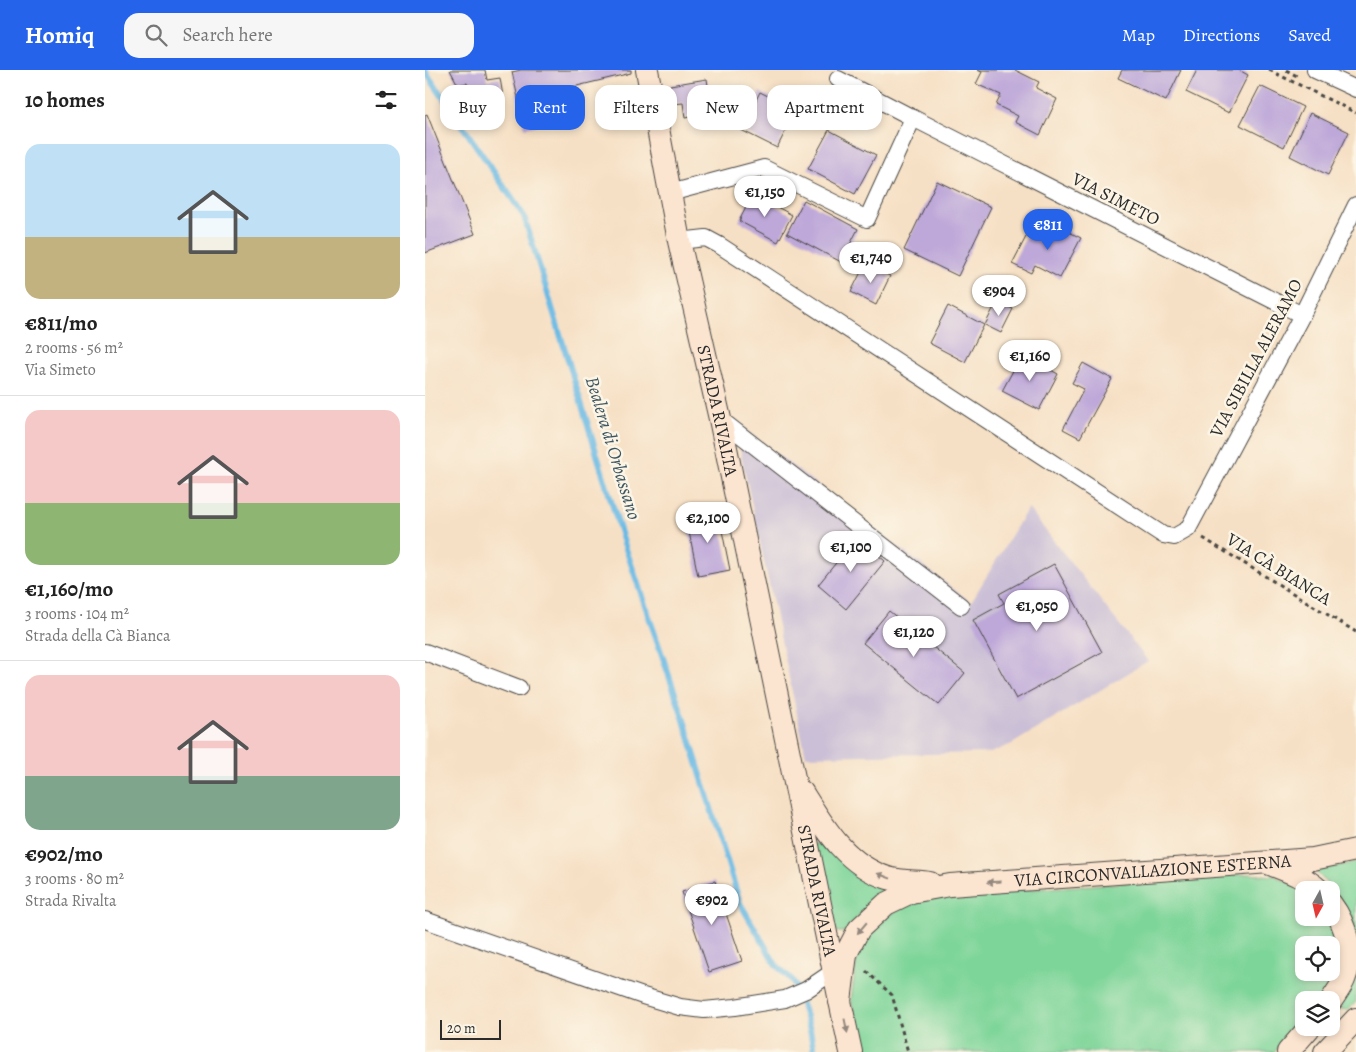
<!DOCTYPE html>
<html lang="en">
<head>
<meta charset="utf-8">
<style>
  body { margin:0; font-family:Alegreya,serif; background:#f6f6f6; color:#222; height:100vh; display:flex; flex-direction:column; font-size:19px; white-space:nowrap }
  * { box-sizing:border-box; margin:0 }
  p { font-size:16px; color:#767676 }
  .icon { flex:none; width:28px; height:28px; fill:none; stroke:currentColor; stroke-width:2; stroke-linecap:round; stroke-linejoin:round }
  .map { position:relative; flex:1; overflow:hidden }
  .details { display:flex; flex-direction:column; background:#fff; width:425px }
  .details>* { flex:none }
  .banner { position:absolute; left:15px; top:15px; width:475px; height:45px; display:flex; gap:10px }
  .needle { width:32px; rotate:188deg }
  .tools { position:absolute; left:870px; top:811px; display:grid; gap:10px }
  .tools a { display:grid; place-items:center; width:45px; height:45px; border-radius:10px; background:#fff; box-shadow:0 2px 8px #0003; font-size:25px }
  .scale { position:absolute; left:15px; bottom:12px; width:61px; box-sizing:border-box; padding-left:5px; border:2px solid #2b2b2b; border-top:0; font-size:14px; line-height:18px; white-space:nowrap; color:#2b2b2b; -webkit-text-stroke:4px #fcf5e5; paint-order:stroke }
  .price { position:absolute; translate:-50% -42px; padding:0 11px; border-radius:18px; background:#fff; color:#222; font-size:16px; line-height:32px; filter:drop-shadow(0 1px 2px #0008) }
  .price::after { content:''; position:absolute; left:50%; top:30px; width:15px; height:11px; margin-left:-8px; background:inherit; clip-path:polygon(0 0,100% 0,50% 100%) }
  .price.selected { background:#2563eb; color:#fff }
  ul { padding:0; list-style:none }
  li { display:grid; align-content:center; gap:10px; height:265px; padding:0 25px }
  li+li { border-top:1px solid #e0e0e0 }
  li span { display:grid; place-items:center; height:155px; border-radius:15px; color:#555 }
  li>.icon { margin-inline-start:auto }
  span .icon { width:90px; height:90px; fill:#fffc; stroke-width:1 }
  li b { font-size:21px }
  h2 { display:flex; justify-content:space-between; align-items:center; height:60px; padding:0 25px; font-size:21px }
  .pill { padding:0 18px; border-radius:15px; background:#fff; box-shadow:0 2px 8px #0003; font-size:18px; line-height:45px }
  .pill.selected { background:#2563eb; color:#fff }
  header { display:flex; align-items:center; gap:30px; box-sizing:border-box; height:70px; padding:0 25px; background:#2563eb; color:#fff }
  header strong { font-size:24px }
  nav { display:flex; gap:28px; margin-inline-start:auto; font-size:18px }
  .search { width:350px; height:45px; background:#f6f6f6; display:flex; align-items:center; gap:12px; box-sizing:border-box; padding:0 18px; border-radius:15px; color:#767676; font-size:19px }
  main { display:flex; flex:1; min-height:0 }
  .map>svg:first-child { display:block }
  .industrial { fill:#cabfd6 }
  .green { fill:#7ed59a; stroke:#548062; fill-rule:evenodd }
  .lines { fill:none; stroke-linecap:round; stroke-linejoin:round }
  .stream { stroke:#69bae4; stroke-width:6 }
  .building { fill:#bea8d9 }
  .street-casing { stroke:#494642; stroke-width:18 }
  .secondary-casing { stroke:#494642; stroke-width:24 }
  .path { stroke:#494642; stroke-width:3; stroke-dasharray:4 4; stroke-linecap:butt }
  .street { stroke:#fff; stroke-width:16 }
  .secondary { stroke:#fce5d0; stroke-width:22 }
  .oneway { fill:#94887e }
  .labels { text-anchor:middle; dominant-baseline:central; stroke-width:5; stroke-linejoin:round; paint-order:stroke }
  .street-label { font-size:18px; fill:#2b2b2b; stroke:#fcf5e5 }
  .water-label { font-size:19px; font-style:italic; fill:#3e5662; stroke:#fcf5e5 }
</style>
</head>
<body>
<header>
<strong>Homiq</strong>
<div class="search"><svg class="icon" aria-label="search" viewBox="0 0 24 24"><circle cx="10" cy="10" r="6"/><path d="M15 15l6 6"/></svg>Search here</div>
<nav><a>Map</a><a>Directions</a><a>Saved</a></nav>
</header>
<main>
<section class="details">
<h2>10 homes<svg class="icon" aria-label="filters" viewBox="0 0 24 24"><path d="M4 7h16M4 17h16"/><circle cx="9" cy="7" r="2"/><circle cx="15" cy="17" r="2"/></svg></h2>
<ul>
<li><span style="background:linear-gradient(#bfe0f5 60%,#c2b280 0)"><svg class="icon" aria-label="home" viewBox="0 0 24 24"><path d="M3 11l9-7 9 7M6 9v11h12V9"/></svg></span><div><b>€811/mo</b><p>2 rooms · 56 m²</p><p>Via Simeto</p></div></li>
<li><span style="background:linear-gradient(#f6c9c9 60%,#8fb573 0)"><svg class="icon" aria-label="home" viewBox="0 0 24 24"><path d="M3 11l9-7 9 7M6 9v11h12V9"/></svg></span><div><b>€1,160/mo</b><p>3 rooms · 104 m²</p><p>Strada della Cà Bianca</p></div></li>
<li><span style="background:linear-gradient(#f6c9c9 65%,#7fa58c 0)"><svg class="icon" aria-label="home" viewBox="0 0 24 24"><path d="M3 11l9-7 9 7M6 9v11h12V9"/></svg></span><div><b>€902/mo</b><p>3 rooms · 80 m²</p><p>Strada Rivalta</p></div></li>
</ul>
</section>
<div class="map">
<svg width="931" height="982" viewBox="0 0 931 982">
  <rect width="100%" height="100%" fill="#fcf5e5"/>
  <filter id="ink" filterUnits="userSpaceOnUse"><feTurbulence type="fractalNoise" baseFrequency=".02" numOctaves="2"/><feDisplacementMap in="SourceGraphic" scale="10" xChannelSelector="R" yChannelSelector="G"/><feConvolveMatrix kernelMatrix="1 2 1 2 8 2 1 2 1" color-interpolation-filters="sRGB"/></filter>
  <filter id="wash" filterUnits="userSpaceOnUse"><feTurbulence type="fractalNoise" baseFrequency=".0096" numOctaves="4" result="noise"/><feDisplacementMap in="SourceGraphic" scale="20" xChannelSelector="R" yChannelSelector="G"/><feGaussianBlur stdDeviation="1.12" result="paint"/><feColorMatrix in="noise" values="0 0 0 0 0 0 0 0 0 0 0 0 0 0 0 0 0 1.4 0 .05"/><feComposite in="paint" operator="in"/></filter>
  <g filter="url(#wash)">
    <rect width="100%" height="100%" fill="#f6e0c5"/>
    <!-- industrial -->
    <path class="industrial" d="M309 351 546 532 603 438 723 591 587 674 565 683 381 686Z"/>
    <!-- green -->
    <g class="green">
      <path d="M386 774H400L470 818 443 835 420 862H413L406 858Z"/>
      <path d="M931 792V869L922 839 899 810 890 801Z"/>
      <path d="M823 804 850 806 879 820V848H906L916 894 898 930H879V950L849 982H439L426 930 432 887 443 865 467 843 490 832 526 825ZM879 875H906V902H879Z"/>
      <path d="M931 902V932L923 940 916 939 915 934Z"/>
    </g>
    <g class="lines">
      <!-- stream -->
      <g class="stream">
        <path d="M0 1 99 146 199 473 259 650 315 833 351 895 367 910 371 917"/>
        <path d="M377 935 385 960 389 982"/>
      </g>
    </g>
    <g id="blocks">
      <!-- building -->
      <g class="building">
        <path d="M25 0H60L62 10 75 8 78 26 46 32 42 13 33 15Z"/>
        <path d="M96 0H206V3L131 21 138 49 100 58 87 2Z"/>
        <path d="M552 0H590L614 12 611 18 632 29 615 65 590 52 593 46 571 35 576 25 551 14 557 2Z"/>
        <path d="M697 0H756L741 31 693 8Z"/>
        <path d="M772 0H814L823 5 804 43 761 22Z"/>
        <path d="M282 9 287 43 260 48 258 33 248 34 245 15Z"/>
        <path d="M835 16 878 37 859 77 815 55Z"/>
        <path d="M335 22 371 40 352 78 316 60Z"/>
        <path d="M885 43 924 62 903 105 865 86Z"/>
        <path d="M2 44 50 164 0 183V45Z"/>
        <path d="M404 60 451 85 430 124 383 99Z"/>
        <path d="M512 111 566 137 533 206 479 180Z"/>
        <path d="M328 124 367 145 353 172 314 151Z"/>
        <path d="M379 130 433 159 416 192 362 163Z"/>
        <path d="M624 152 656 168 635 208 610 195 606 203 587 194 602 165 614 171Z"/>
        <path d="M440 194 465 206 451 235 426 222Z"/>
        <path d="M572 231 588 239 576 263 560 255Z"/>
        <path d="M523 236 559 255 540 292 504 273Z"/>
        <path d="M597 284 633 304 614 340 577 321Z"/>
        <path d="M658 293 687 309 655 368 638 359 659 319 647 313Z"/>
        <path d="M293 441 305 500 273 506 261 447Z"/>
        <path d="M432 467 460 491 421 539 393 515Z"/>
        <path d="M629 494 677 582 591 629 548 550 579 533 574 524Z"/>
        <path d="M464 541 540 603 514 635 438 573Z"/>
        <path d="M290 811 317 891 284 902 257 822Z"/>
      </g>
    </g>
  </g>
  <g filter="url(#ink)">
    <use href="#blocks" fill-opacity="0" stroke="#494642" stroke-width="1"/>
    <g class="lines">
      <defs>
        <g id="street">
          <path d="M890 0 931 19"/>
          <path d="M488 48 877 245"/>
          <path d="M245 123 339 98 442 149 488 48 413 9"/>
          <path d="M254 171 281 168 294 175 738 465 749 467 763 459 877 245 931 135"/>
          <path d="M295 349 536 536"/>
          <path d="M0 582 94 618"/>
          <path d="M0 850 218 926 255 937 279 940 310 937 360 929 381 920 409 901"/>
        </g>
        <g id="secondary">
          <path id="s1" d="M222 0 254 171 295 349 415 931"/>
          <path d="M377 722C399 757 421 795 463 808 476 812 492 811 505 813"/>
          <path d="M845 794C863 801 880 807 894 820"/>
          <path d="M906 834C921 854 929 883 920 907 917 916 911 923 906 931"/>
          <path id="s2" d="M426 982 415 931 421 884 434 859 461 834 486 822 525 815 888 789 931 780"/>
          <path d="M863 982 884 958"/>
          <path d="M900 982 931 949"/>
        </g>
      </defs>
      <!-- street casing -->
      <use href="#street" class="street-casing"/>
      <!-- secondary casing -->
      <use href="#secondary" class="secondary-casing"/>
      <!-- path -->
      <g class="path">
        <path d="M844 0 931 43"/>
        <path d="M861 0 872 6"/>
        <path d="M778 468 931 562"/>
        <path d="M441 901 467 925 483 982"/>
      </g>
      <!-- street -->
      <use href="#street" class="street"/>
      <!-- secondary -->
      <use href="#secondary" class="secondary"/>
    </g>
    <!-- one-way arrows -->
    <defs><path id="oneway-solid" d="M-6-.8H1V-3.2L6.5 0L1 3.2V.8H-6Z" transform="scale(1.25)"/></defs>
    <g class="oneway">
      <use href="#oneway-solid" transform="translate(459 806) rotate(-159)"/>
      <use href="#oneway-solid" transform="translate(569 812) rotate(176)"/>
      <use href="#oneway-solid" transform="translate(437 858) rotate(130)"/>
      <use href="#oneway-solid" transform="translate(421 956) rotate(78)"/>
    </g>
  </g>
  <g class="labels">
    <!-- street labels -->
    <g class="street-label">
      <text transform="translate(691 129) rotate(27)">VIA SIMETO</text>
      <text transform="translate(831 288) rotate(-62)">VIA SIBILLA ALERAMO</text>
      <text stroke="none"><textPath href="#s1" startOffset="348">STRADA RIVALTA</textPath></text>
      <text transform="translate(854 499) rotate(32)">VIA CÀ BIANCA</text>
      <text stroke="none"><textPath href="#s2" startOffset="435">VIA CIRCONVALLAZIONE ESTERNA</textPath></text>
      <text stroke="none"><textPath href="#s1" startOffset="838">STRADA RIVALTA</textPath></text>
    </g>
    <!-- water labels -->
    <g class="water-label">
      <text transform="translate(188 378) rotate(73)">Bealera di Orbassano</text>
    </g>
  </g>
</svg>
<div class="tools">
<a><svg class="needle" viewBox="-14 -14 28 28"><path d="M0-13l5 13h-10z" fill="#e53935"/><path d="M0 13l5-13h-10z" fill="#767676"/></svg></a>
<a><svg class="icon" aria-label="locate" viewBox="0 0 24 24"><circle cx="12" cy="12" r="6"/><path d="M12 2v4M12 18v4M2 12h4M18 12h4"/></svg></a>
<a><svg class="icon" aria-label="layers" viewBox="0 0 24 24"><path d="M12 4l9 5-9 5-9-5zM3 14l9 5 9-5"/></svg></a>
</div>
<div class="scale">20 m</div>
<b class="price" style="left:340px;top:148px">€1,150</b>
<b class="price selected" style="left:623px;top:181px">€811</b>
<b class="price" style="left:446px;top:214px">€1,740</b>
<b class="price" style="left:574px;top:247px">€904</b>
<b class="price" style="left:605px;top:312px">€1,160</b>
<b class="price" style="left:283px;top:474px">€2,100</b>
<b class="price" style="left:426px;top:503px">€1,100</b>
<b class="price" style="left:612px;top:562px">€1,050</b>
<b class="price" style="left:489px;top:588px">€1,120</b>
<b class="price" style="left:287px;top:856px">€902</b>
<div class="banner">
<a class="pill">Buy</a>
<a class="pill selected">Rent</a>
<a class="pill">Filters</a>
<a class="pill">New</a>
<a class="pill">Apartment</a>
</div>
</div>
</main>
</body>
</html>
